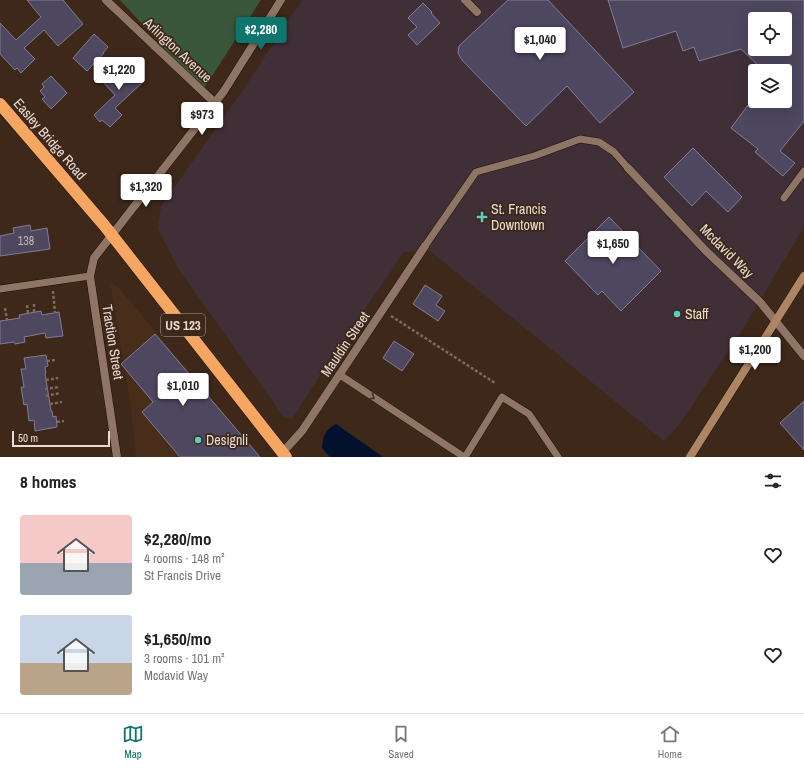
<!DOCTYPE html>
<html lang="en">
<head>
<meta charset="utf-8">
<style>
  body { margin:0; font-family:"Archivo Narrow",sans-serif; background:#f2f2f2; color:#222; height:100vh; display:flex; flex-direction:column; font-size:15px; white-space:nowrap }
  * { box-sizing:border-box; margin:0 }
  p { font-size:13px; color:#767676 }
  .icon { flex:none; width:22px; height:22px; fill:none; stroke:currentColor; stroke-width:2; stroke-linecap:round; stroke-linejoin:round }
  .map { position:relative; height:457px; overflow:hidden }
  .drawer { display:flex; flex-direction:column; background:#fff; flex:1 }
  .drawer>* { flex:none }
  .controls { position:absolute; left:748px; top:12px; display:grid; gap:8px }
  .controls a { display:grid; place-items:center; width:44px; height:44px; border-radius:4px; background:#fff; box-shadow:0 4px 16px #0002; font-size:20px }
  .scale { position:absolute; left:12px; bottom:10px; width:98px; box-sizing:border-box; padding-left:4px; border:2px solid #e9dbd2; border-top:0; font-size:11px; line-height:14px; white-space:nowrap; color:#e9dbd2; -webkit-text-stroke:3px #3d281a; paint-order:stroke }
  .price { position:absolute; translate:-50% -34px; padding:0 9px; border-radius:4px; background:#fff; color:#222; font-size:13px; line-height:26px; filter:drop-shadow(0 1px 2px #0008) }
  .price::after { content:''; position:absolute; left:50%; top:24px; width:12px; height:9px; margin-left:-6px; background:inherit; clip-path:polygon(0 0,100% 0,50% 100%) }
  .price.active { background:#0f766e; color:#fff }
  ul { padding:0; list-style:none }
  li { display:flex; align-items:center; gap:12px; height:100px; padding:0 20px }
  li span { display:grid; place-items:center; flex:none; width:112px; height:80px; border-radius:4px; color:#555 }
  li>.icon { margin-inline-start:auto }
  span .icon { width:48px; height:48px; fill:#fffc; stroke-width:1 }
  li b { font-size:17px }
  h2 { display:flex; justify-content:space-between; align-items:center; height:48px; padding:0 20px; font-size:17px }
  .dock { display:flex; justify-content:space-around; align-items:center; height:56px; border-top:1px solid #e0e0e0; background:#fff; font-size:11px; color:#767676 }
  .dock a { display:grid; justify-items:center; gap:2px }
  .dock .active { color:#0f766e }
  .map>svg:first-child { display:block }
  .built { fill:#482d1a }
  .medical { fill:#412f37; fill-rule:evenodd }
  .green { fill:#3b573b }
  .water { fill:#02112d }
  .building { fill:#4d475f; stroke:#827c96; fill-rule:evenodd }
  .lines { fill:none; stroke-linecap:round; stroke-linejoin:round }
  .lane-casing { stroke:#231004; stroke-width:8 }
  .street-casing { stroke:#231004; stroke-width:9 }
  .secondary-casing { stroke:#231004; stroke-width:9 }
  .highway-casing { stroke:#231004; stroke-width:13 }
  .path { stroke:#7c6a5e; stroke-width:2.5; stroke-dasharray:3 2; stroke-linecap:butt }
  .lane { stroke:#8e7565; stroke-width:7 }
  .street { stroke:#8e7565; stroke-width:8 }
  .secondary { stroke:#ad8464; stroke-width:8 }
  .highway { stroke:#f6a663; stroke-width:12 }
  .oneway { stroke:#493425 }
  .poi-dot { fill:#59cebe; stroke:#3d281a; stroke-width:1.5 }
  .labels { text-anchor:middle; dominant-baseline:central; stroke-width:3.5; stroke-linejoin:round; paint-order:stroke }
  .number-label { font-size:12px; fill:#c2b6b5 }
  .shield { fill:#3d281a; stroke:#b5a59b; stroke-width:1 }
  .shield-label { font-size:13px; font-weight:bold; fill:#e9dbd2 }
  .street-label { font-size:14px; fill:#e9dbd2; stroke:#3d281a }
  .poi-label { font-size:14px; fill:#e9dbd2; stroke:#3d281a; text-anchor:start }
</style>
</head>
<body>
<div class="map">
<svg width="804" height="457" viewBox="0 0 804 457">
  <rect width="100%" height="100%" fill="#3d281a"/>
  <!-- built -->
  <path class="built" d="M110 282 119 288 261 457H136L130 401Z"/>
  <!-- medical -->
  <path class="medical" d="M302 0H804V227L744 327 679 425 664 441 430 251 404 252 322 372 292 419 283 416 178 268 158 229 161 206 241 93ZM755 19H785V49H755ZM755 71H785V101H755Z"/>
  <!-- green -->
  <path class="green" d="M120 0H261L203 90Z"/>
  <!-- water -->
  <path class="water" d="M336 424 383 457H330L322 448C323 435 325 430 336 424Z"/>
  <!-- building -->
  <g class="building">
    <path d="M27 0H63L83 24 58 46 44 30 24 48 35 59 21 73 17 68 15 70 0 54V23L16 40 41 17Z"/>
    <path d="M508 0H548L634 92 600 123 567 86 526 126 462 60 458 53 459 46Z"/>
    <path d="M608 0H804V121L780 151 795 163 783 176 755 152 758 149 731 128 751 101H785V71H764L741 49 699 61 694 47 683 51 676 31 623 48ZM755 19H785V49H755Z"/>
    <path d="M423 3 432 12 431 13 440 23 417 45 408 35 417 27 408 18Z"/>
    <path d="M94 34 108 47 103 53H104L87 71 73 58Z"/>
    <path d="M125 59 145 80 115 108 122 115 110 127 102 120 100 122 94 115 115 95 102 81Z"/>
    <path d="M51 76 67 93 51 109 42 99 45 97 40 91 44 87 42 84Z"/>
    <path d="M693 148 742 197 728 212 706 191 692 206 664 177Z"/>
    <path d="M609 217 661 271 621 311 602 291 598 295 565 261Z"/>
    <path d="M30 225 31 231 47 228 50 249 0 256V236L14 233 13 228Z"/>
    <path d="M425 285 442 296 436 305 445 311 438 321 413 304Z"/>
    <path d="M41 311 42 315 59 312 63 336 46 338 45 333 24 337 25 342 15 344 14 342 0 344V321L20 318 19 315Z"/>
    <path d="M155 334 260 457H180L142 412 153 402 121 364Z"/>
    <path d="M394 341 414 354 402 371 383 358Z"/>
    <path d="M46 355 48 366 45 367 46 373H45L51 411H52L53 417 56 416 57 427 35 431 34 420 29 421 27 404 24 405 21 387H24L21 369H26L24 358Z"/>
    <path d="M804 401V450L780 423Z"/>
  </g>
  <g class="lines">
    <defs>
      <g id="lane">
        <path d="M784 198 804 171"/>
        <path d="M425 246 476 172 534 156 580 139 599 142 614 152 628 168"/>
        <path d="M0 289 90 276"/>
        <path d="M340 375 464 457"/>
        <path d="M465 457 502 397 529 414 558 457"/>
      </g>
      <g id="street">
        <path d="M106 0 215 103"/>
        <path d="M465 0 477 12"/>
        <path d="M628 168 706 251 760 302 804 356"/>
        <path d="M282 453 302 431 425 246"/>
        <path d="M117 457 90 276 94 258 224 91 281 0"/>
      </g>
      <path id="secondary" d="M690 457 804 276"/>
      <path id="highway" d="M0 104 104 225 286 457"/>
    </defs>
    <!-- lane casing -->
    <use href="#lane" class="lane-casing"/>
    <!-- street casing -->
    <use href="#street" class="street-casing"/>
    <!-- secondary casing -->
    <use href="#secondary" class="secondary-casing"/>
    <!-- highway casing -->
    <use href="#highway" class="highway-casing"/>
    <!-- path -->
    <g class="path">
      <path d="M53 291 55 313"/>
      <path d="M34 304V312"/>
      <path d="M27 305 28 313"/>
      <path d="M5 308 7 320"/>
      <path d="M391 316 495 383"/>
      <path d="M47 361 55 360"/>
      <path d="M46 380 58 378"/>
      <path d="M45 389 59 387"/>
      <path d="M46 396 60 393"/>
      <path d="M50 404 62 402"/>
      <path d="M57 422 64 421"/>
    </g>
    <!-- lane -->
    <use href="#lane" class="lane"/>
    <!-- street -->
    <use href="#street" class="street"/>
    <!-- secondary -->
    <use href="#secondary" class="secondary"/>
    <!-- highway -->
    <use href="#highway" class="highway"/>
  </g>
  <!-- one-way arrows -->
  <defs><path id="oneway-chevron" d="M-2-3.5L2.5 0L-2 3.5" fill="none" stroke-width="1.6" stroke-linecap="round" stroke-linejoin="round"/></defs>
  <use class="oneway" href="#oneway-chevron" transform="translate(372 397) rotate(34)"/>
  <!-- markers -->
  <g class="poi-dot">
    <path d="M480 211h4v4h4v4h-4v4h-4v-4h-4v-4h4z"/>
    <circle cx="677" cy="314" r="4"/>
    <circle cx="198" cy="440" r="4"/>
  </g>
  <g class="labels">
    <!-- number labels -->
    <g class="number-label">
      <text x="26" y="241">138</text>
    </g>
    <!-- shield labels -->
    <rect class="shield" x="161" y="314" width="44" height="22" rx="3"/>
    <g class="shield-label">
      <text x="183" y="325">US 123</text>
    </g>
    <!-- street labels -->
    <g class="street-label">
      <text transform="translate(178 50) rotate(43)">Arlington Avenue</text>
      <text transform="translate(50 139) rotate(49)">Easley Bridge Road</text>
      <text transform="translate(727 251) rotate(45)">Mcdavid Way</text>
      <text transform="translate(113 342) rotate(81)">Traction Street</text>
      <text transform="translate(345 344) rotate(-56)">Mauldin Street</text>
    </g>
    <!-- poi labels -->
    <g class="poi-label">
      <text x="491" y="209">St. Francis<tspan x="491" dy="16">Downtown</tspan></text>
      <text x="685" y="314">Staff</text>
      <text x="206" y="440">Designli</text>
    </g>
  </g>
</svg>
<div class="controls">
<a><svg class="icon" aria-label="locate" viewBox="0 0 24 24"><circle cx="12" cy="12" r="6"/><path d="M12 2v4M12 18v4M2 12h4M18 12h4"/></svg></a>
<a><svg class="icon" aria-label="layers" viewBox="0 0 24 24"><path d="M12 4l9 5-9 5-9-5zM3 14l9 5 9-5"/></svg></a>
</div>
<div class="scale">50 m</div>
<b class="price active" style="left:261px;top:51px">$2,280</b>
<b class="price" style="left:540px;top:61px">$1,040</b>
<b class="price" style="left:119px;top:91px">$1,220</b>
<b class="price" style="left:202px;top:136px">$973</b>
<b class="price" style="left:146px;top:208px">$1,320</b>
<b class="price" style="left:613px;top:265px">$1,650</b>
<b class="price" style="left:755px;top:371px">$1,200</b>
<b class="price" style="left:183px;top:407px">$1,010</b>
</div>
<section class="drawer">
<h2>8 homes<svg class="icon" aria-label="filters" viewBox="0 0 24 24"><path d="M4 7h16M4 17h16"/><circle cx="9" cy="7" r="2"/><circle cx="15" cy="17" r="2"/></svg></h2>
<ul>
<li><span style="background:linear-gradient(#f6c9c9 60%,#9aa5b1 0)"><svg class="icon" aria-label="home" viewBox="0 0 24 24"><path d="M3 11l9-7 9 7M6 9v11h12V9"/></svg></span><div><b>$2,280/mo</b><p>4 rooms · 148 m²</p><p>St Francis Drive</p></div><svg class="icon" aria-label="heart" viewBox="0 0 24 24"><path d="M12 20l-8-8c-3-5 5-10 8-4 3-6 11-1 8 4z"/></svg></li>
<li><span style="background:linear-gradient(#c9d6e8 60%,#b9a48a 0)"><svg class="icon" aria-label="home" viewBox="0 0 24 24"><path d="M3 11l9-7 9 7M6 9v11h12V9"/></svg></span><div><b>$1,650/mo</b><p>3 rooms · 101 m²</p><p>Mcdavid Way</p></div><svg class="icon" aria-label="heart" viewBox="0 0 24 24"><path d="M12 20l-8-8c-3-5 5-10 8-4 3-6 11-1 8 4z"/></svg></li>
</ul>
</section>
<nav class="dock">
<a class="active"><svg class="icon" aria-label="map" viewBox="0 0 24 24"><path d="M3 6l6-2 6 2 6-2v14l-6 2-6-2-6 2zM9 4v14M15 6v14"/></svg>Map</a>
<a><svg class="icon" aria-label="saved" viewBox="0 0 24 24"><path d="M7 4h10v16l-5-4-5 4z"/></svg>Saved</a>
<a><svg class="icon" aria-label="home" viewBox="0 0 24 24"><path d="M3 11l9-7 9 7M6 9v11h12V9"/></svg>Home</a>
</nav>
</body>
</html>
